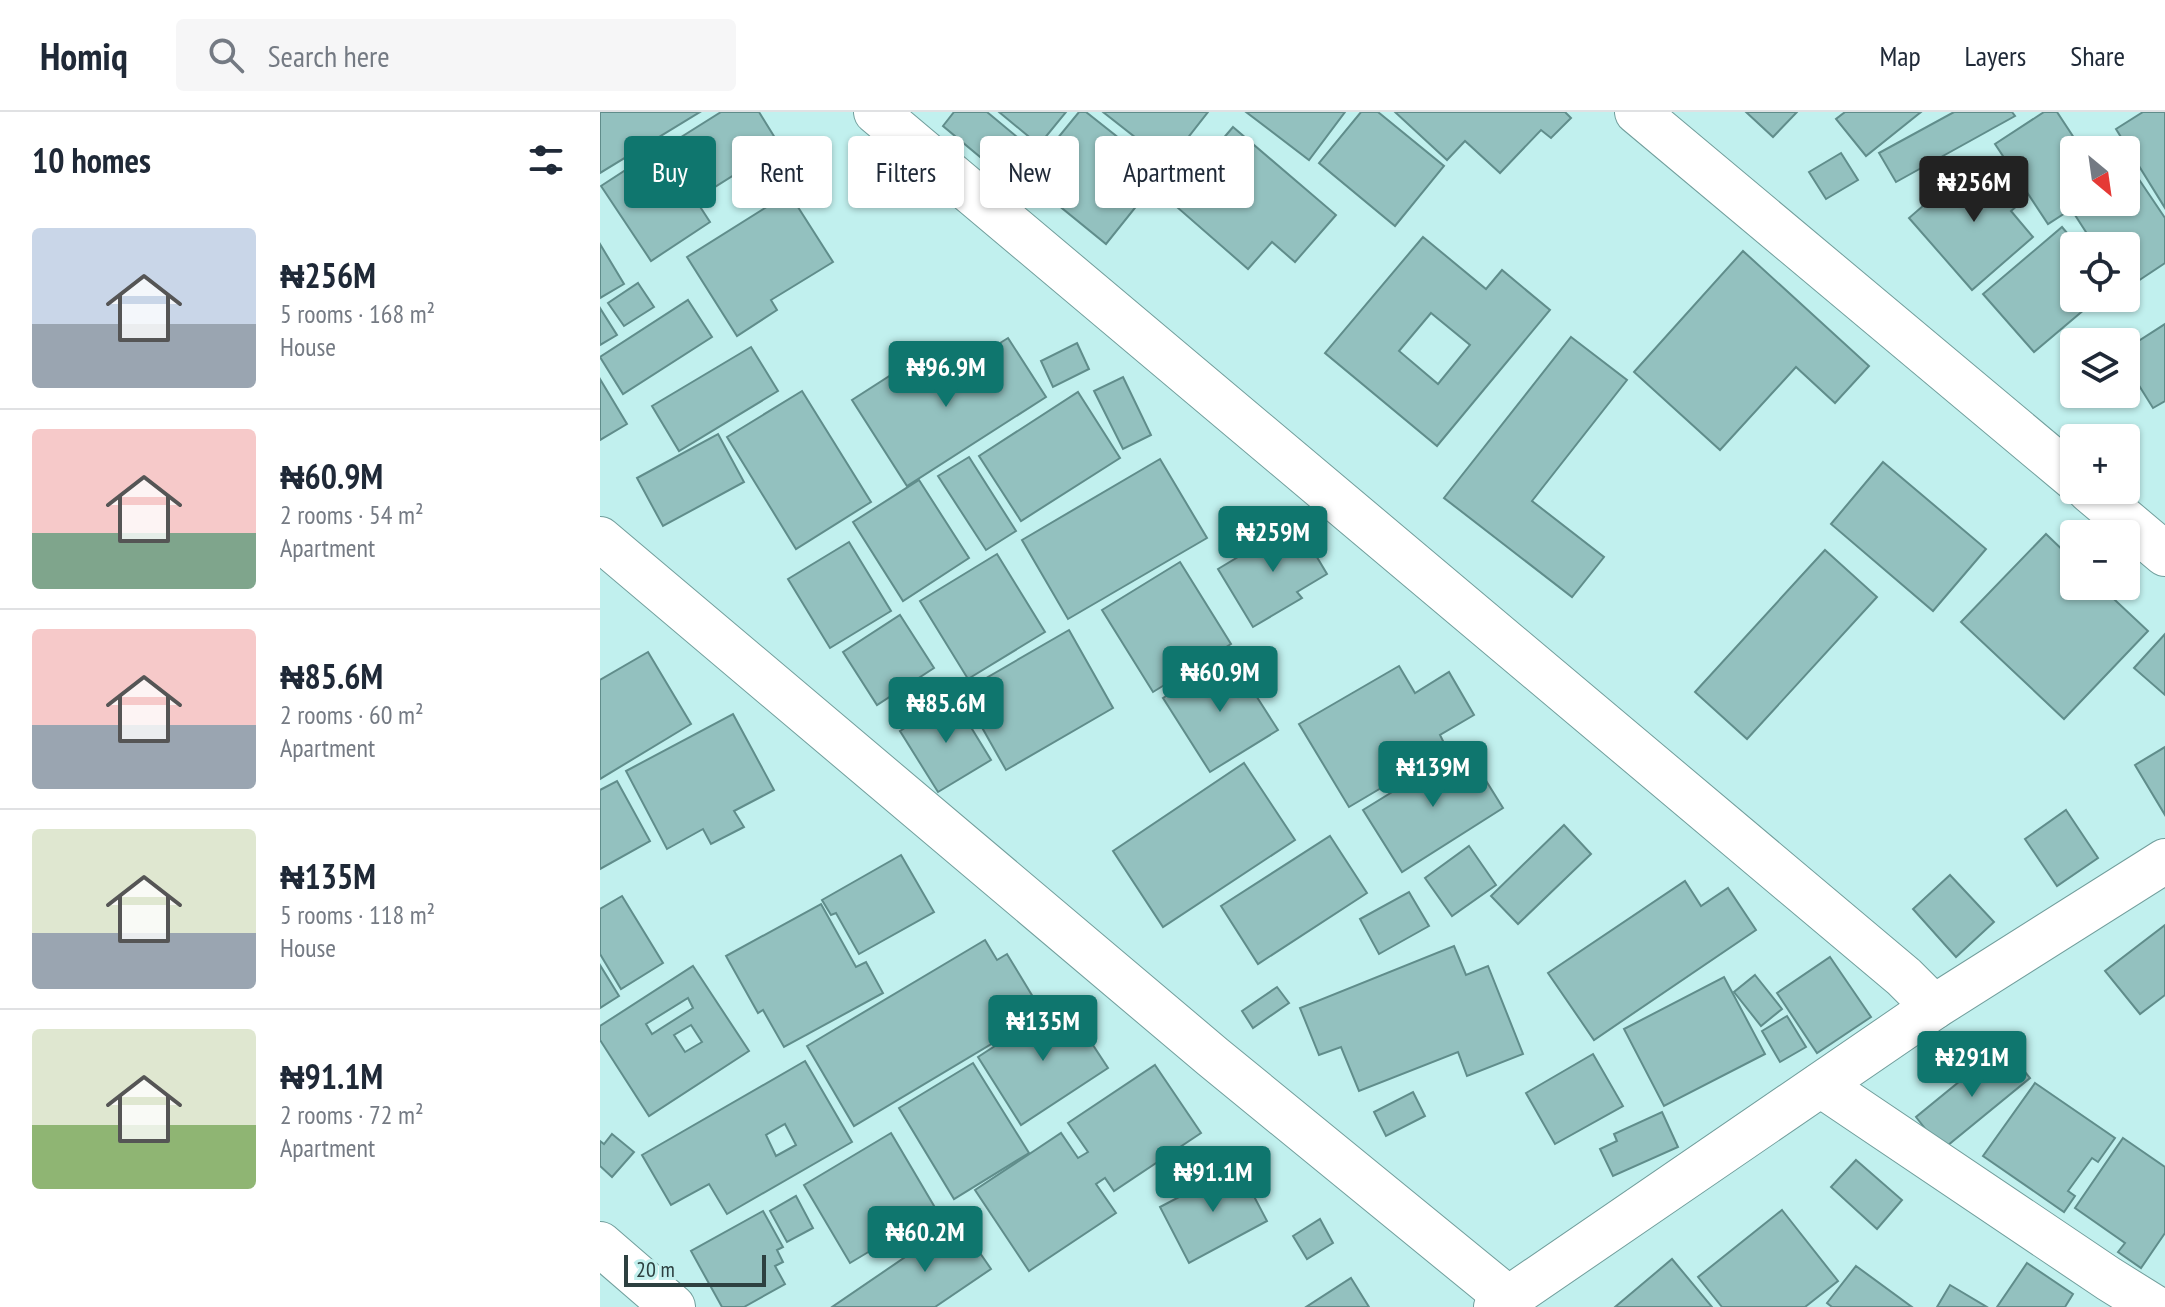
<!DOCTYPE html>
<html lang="en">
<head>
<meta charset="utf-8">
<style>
  body { margin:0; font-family:"PT Sans Narrow",sans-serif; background:#f6f6f7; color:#1f2937; height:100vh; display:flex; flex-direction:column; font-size:30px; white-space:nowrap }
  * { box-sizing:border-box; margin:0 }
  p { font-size:26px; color:#747a83 }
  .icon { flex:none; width:44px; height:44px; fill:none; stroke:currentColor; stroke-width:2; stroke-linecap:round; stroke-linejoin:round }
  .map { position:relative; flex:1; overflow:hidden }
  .details { display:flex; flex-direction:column; background:#fff; width:600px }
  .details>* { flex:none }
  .guide { position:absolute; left:24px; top:24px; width:760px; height:72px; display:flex; gap:16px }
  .needle { width:52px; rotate:151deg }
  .fabs { position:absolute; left:1460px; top:24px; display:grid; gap:16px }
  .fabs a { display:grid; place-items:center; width:80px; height:80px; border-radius:8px; background:#fff; box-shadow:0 2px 6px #0004; font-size:40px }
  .scale { position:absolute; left:24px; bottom:20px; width:142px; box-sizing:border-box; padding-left:8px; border:4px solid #2d4040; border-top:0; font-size:22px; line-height:28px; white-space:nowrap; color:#2d4040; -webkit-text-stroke:6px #c1f0ee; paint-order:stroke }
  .price { position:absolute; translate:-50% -68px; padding:0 18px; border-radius:8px; background:#0f766e; color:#fff; font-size:26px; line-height:52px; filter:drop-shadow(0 2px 4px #0008) }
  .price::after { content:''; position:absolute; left:50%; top:48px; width:24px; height:18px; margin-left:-12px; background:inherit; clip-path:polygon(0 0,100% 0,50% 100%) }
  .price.current { background:#222; color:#fff }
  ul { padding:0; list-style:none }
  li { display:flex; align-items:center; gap:24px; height:200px; padding:0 32px }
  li+li { border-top:2px solid #e0e1e3 }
  li span { display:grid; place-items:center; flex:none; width:224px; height:160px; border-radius:8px; color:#555 }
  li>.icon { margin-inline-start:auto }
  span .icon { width:96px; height:96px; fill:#fffc; stroke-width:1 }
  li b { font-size:34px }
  h2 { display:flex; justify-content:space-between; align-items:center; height:96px; padding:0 32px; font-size:34px }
  .chip { padding:0 28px; border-radius:8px; background:#fff; box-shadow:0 2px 6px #0004; font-size:28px; line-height:72px }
  .chip.current { background:#0f766e; color:#fff }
  header { display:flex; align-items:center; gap:48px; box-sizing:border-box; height:112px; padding:0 40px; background:#fff; border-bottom:2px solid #e0e1e3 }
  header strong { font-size:38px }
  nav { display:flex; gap:44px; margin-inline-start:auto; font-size:28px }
  .search { width:560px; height:72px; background:#f6f6f7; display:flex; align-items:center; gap:20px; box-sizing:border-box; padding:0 28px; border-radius:8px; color:#747a83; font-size:30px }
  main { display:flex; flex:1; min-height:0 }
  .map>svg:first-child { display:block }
  .building { fill:#93c1bf; stroke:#608d8b; stroke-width:2; fill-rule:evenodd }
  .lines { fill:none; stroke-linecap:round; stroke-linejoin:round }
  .minor-casing { stroke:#719e9c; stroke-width:46 }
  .minor { stroke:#fff; stroke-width:44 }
</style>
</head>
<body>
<header>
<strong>Homiq</strong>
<div class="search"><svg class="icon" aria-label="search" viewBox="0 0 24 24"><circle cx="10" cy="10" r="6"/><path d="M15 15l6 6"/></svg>Search here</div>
<nav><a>Map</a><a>Layers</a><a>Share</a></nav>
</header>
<main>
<section class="details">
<h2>10 homes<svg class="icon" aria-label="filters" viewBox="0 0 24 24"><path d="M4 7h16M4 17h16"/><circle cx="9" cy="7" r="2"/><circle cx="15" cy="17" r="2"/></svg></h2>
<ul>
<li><span style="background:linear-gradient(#c9d6e8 60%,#9aa5b1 0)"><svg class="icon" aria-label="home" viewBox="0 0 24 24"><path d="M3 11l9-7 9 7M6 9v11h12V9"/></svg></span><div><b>₦256M</b><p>5 rooms · 168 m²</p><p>House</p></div></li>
<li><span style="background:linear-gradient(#f6c9c9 65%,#7fa58c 0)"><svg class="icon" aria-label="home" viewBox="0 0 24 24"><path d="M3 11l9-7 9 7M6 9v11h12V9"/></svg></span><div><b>₦60.9M</b><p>2 rooms · 54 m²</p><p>Apartment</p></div></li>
<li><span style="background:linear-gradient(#f6c9c9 60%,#9aa5b1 0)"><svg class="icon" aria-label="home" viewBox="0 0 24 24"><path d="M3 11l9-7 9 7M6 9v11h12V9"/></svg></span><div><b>₦85.6M</b><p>2 rooms · 60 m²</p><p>Apartment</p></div></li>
<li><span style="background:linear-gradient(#dfe7d0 65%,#9aa5b1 0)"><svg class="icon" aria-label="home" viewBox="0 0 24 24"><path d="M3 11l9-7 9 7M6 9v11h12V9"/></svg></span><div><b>₦135M</b><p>5 rooms · 118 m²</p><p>House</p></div></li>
<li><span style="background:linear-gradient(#dfe7d0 60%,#8fb573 0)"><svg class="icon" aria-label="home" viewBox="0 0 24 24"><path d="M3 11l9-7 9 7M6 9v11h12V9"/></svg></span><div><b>₦91.1M</b><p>2 rooms · 72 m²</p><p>Apartment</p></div></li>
</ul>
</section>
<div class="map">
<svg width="1565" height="1195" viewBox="0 0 1565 1195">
  <rect width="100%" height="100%" fill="#c1f0ee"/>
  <!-- building -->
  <g class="building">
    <path d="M0 0H100L0 61Z"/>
    <path d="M121 0H159L180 34 110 78 78 27Z"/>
    <path d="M354 0H387L428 34 403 64 343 14Z"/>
    <path d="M399 0H466L439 33Z"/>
    <path d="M479 0H486L563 61 506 132 425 66Z"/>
    <path d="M503 0H608L568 51Z"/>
    <path d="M646 0H745L709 48Z"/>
    <path d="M761 0H778L844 54 795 114 719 51Z"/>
    <path d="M795 0H965L971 6 951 26 941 18 900 61 865 29 847 48Z"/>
    <path d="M1146 0H1197L1173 25Z"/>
    <path d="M1245 0H1321L1266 44 1236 7Z"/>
    <path d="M1354 0H1412L1415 4 1296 70 1279 41Z"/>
    <path d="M1444 0H1457L1482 38H1474V90H1482L1448 112 1395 32Z"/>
    <path d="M1543 0H1565V96L1516 17Z"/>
    <path d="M633 15 736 103 695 150 672 130 648 157 570 89Z"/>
    <path d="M61 35 110 110 51 149 1 74Z"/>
    <path d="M1241 41 1258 68 1226 87 1209 60Z"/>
    <path d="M1370 53 1384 68 1397 56 1424 88 1411 99 1433 125 1372 178 1309 106Z"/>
    <path d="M1536 63 1565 106V151L1526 177V134H1495L1475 103 1495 90H1526V69Z"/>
    <path d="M189 81 233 150 171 188 177 198 137 224 87 145Z"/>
    <path d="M1462 115 1478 134H1474V186H1498L1434 240 1383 182Z"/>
    <path d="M823 125 886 177 902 158 950 198 837 334 725 241ZM831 201 870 233 838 272 799 239Z"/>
    <path d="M0 132 24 172 0 186Z"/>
    <path d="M1143 139 1269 254 1235 291 1196 255 1120 338 1034 260Z"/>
    <path d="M38 171 54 195 24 214 8 191Z"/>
    <path d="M88 188 112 225 23 282 0 245Z"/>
    <path d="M0 196 17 223 0 233Z"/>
    <path d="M1565 212V289L1553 296 1538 272 1526 280V237Z"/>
    <path d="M971 225 1027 268 932 389 1004 445 972 485 844 386Z"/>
    <path d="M408 226 446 285 307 374 252 288 316 247 333 273Z"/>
    <path d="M477 231 489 257 453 275 441 249Z"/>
    <path d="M151 235 178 279 79 339 52 294Z"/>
    <path d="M523 265 551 323 523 337 494 279Z"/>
    <path d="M0 267 27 312 0 328Z"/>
    <path d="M202 279 271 390 196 437 127 325Z"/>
    <path d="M478 280 520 346 421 409 379 344Z"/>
    <path d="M118 322 144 370 63 414 37 366Z"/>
    <path d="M369 345 416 419 386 438 338 364Z"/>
    <path d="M560 347 607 426 468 507 422 428Z"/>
    <path d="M1283 350 1386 437 1333 499 1231 412Z"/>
    <path d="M319 368 369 446 303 489 253 410Z"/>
    <path d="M696 410 727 462 697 480 702 486 653 515 618 457Z"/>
    <path d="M1446 422 1474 449V474H1500L1548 519 1464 607 1361 510Z"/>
    <path d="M249 430 291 499 230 536 188 467Z"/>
    <path d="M1225 438 1277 485 1147 627 1095 580Z"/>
    <path d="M397 442 445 520 368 567 320 489Z"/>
    <path d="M580 450 631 532 553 580 502 498Z"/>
    <path d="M300 503 334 556 277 593 243 540Z"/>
    <path d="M469 518 513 596 406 658 362 580Z"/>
    <path d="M1565 522V583L1534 556Z"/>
    <path d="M48 540 91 612 0 667V568Z"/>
    <path d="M630 543 678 618 610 660 563 586Z"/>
    <path d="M799 554 815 581 849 560 874 603 840 623 847 637 749 695 699 612Z"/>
    <path d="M353 586 391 648 338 680 300 619Z"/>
    <path d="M133 602 174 678 134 699 144 715 111 732 103 717 67 737 26 659Z"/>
    <path d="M865 635 903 696 802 760 763 698Z"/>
    <path d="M1565 635V703L1535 653Z"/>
    <path d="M644 651 695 728 563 815 513 739Z"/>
    <path d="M17 669 50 729 0 757V678Z"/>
    <path d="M1466 698 1498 746 1457 774 1425 727Z"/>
    <path d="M964 713 991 742 918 812 891 784Z"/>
    <path d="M730 724 767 781 658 852 621 794Z"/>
    <path d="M869 734 896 773 852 804 825 766Z"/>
    <path d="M301 743 334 800 259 842 236 801 231 803 222 788Z"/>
    <path d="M1350 763 1394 810 1356 845 1313 797Z"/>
    <path d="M1085 769 1101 794 1128 776 1156 818 994 928 948 861Z"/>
    <path d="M809 780 829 814 779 842 760 807Z"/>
    <path d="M22 784 63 851 21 877 0 842V797Z"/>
    <path d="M221 792 256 855 266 850 283 881 184 935 163 898 158 901 126 844Z"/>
    <path d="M1565 813V883L1540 902 1505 859Z"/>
    <path d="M385 828 397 848 407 842 433 885 408 899 418 916 254 1014 207 934Z"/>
    <path d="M854 834 866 863 888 854 923 942 867 964 858 940 759 979 741 935 719 943 700 896Z"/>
    <path d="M1230 845 1271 905 1217 941 1177 881Z"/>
    <path d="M0 853 19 884 0 896Z"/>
    <path d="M93 854 149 939 49 1004 0 928V914ZM88 886 93 896 52 922 46 912ZM91 913 102 930 85 940 74 923Z"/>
    <path d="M1155 863 1182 897 1161 914 1134 880Z"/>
    <path d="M1124 865 1165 942 1064 994 1024 917Z"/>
    <path d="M677 875 689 891 653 916 642 899Z"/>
    <path d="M464 889 508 956 421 1013 378 945Z"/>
    <path d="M1187 904 1206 935 1180 950 1162 919Z"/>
    <path d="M1408 939 1430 966 1342 1038 1316 1005 1387 947 1392 953Z"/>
    <path d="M993 942 1023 994 955 1032 926 981Z"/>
    <path d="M205 949 252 1030 127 1102 109 1072 71 1093 42 1043ZM185 1012 196 1033 176 1044 166 1023Z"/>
    <path d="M373 951 429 1041 354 1087 299 996Z"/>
    <path d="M555 953 601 1021 514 1079 505 1066 496 1072 516 1101 429 1159 375 1078 461 1021 478 1046 488 1040 468 1011Z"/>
    <path d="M1435 971 1515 1026 1498 1050 1492 1046 1468 1079 1475 1084 1464 1100 1383 1044Z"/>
    <path d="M813 980 825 1004 786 1024 774 1000Z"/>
    <path d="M1062 1000 1078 1035 1013 1064 1000 1037 1017 1029 1014 1022Z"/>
    <path d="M291 1021 337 1099 250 1151 204 1073Z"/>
    <path d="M12 1022 34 1040 12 1065 0 1054V1029L4 1032Z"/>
    <path d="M1523 1026 1565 1055V1121L1541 1156 1518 1140 1525 1131 1475 1096Z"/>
    <path d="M1256 1048 1302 1088 1277 1117 1231 1075Z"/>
    <path d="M638 1054 667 1109 589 1151 560 1095Z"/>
    <path d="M196 1084 213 1116 187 1130 170 1099Z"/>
    <path d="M1182 1098 1238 1169 1205 1195H1122L1098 1165Z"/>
    <path d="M163 1099 183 1135 177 1138 183 1150 175 1154 185 1172 144 1195H122L91 1139Z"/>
    <path d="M720 1107 733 1131 707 1147 693 1124Z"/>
    <path d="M358 1109 391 1157 335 1195H232Z"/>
    <path d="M1072 1147 1112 1195H1015Z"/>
    <path d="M1427 1151 1473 1182 1465 1195H1397Z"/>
    <path d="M1256 1154 1312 1195H1232L1227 1191Z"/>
    <path d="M751 1166 769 1195H706Z"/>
    <path d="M1350 1173 1387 1195H1337Z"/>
  </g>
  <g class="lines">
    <defs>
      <g id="minor">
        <path d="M276 0 1304 865 1334 895 896 1195"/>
        <path d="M1037 0 1474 366"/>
        <path d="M1489 378 1565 442"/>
        <path d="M0 427 613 945 909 1187"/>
        <path d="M1334 895 1565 749"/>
        <path d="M1221 973 1509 1167 1554 1195"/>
        <path d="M0 1132 73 1195"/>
      </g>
    </defs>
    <!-- minor casing -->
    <use href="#minor" class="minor-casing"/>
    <!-- minor -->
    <use href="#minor" class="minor"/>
  </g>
</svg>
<div class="fabs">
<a><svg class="needle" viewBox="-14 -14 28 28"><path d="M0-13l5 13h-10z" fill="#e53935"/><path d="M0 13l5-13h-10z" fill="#747a83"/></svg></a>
<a><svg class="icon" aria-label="locate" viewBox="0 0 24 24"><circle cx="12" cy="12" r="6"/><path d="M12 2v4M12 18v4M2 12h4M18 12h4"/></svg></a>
<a><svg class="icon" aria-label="layers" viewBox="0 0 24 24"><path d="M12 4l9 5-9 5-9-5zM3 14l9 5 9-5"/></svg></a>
<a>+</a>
<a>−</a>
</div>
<div class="scale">20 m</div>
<b class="price current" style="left:1374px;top:112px">₦256M</b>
<b class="price" style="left:346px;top:297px">₦96.9M</b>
<b class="price" style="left:673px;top:462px">₦259M</b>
<b class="price" style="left:620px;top:602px">₦60.9M</b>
<b class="price" style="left:346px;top:633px">₦85.6M</b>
<b class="price" style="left:833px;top:697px">₦139M</b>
<b class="price" style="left:443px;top:951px">₦135M</b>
<b class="price" style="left:1372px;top:987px">₦291M</b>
<b class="price" style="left:613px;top:1102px">₦91.1M</b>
<b class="price" style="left:325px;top:1162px">₦60.2M</b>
<div class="guide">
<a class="chip current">Buy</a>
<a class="chip">Rent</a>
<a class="chip">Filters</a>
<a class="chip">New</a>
<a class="chip">Apartment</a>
</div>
</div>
</main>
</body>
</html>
